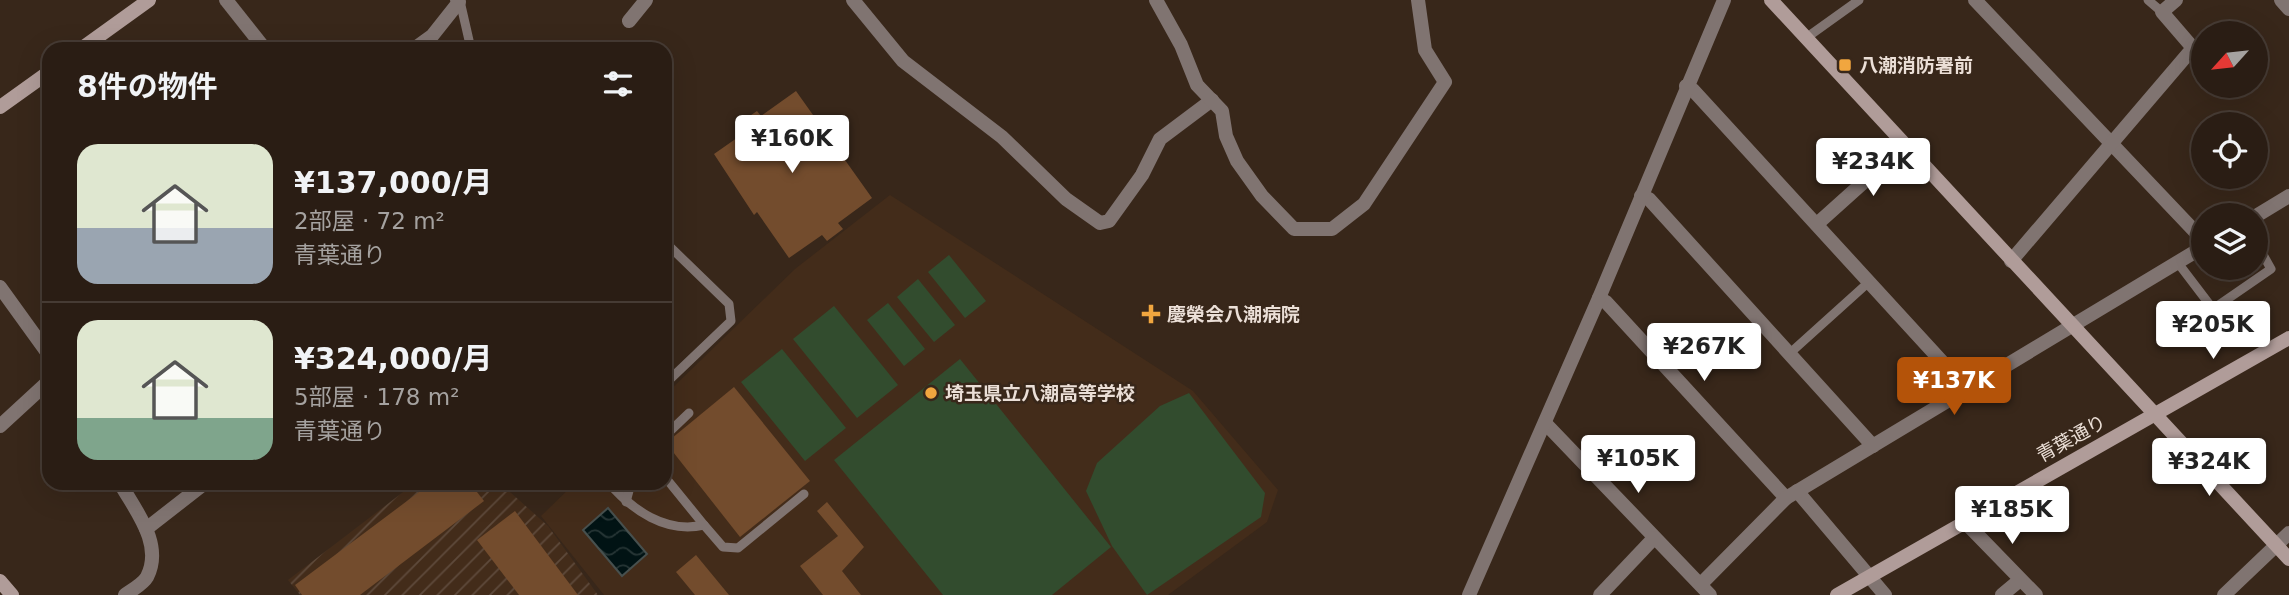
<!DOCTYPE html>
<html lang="ja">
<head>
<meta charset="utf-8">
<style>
  body { margin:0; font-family:"DejaVu Sans","Noto Sans JP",sans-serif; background:#362a22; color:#f1f3f6; height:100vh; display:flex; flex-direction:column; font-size:26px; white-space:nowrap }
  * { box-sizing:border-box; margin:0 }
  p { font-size:23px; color:#a5a2a0 }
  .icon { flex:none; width:38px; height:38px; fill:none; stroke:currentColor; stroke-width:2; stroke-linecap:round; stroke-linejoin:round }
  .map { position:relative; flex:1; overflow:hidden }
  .panel { position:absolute; left:42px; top:42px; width:630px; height:448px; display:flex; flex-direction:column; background:#2a1d14; border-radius:21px; box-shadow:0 7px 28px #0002,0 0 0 2px #463b34 }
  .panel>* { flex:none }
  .needle { width:46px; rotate:243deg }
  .tools { position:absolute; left:2191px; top:21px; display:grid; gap:14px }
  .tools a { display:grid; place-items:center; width:77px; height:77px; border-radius:50%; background:#2a1d14; box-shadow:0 7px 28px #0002,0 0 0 2px #463b34; font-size:35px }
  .price { position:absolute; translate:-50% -60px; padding:0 16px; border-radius:7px; background:#fff; color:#222; font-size:23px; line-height:46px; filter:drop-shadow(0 2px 4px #0008) }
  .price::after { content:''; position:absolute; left:50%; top:42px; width:21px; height:16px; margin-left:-10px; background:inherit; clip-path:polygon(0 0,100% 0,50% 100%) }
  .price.active { background:#b45309; color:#fff }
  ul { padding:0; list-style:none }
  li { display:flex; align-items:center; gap:21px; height:175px; padding:0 35px }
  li+li { border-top:2px solid #463b34 }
  li span { display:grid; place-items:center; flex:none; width:196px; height:140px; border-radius:21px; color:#555 }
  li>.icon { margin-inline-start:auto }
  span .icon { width:84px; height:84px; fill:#fffc; stroke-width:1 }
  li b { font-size:30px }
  h2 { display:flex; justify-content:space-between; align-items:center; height:84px; padding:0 35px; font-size:30px }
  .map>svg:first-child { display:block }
  .built { fill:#432c1a }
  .industrial { fill:url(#industrial-furrows) }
  .green { fill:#324c2e }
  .water { fill:url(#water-waves); stroke:#47504e; stroke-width:2 }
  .building { fill:#734c2d }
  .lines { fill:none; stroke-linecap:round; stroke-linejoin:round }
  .lane { stroke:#807471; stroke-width:9 }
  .street { stroke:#807471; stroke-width:14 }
  .secondary { stroke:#b09c99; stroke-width:14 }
  .poi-dot { fill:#f1a63f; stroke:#38271a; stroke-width:2.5 }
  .labels { text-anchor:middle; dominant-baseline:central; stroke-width:5; stroke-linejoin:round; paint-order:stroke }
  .poi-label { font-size:19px; font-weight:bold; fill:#ebdfd7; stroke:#38271a; text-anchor:start }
  .street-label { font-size:19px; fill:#ebdfd7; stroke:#38271a }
</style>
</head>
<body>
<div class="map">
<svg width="2289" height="595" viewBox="0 0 2289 595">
  <defs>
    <pattern id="industrial-furrows" width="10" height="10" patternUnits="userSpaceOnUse" patternTransform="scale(1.75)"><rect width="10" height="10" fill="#432c1a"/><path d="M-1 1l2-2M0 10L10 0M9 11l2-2" fill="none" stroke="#5e4a3b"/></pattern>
    <pattern id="water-waves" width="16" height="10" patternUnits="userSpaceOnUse" patternTransform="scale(1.75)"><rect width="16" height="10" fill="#011314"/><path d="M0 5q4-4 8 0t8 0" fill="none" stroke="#263535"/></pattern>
  </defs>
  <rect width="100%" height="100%" fill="#38271a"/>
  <!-- built -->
  <path class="built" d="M890 195 1193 391 1278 490 1267 522 1168 595H604L541 516 575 483H665V395L795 269Z"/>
  <!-- industrial -->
  <path class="industrial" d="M415 483H500L548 526 598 595H300L288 580Z"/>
  <!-- green -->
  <g class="green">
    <path d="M949 255 986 301 965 318 928 272Z"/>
    <path d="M918 279 955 325 934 342 897 297Z"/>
    <path d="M888 303 925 349 904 366 867 320Z"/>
    <path d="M834 306 898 385 857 418 793 339Z"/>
    <path d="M782 349 846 428 805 461 741 382Z"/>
    <path d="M960 359 1111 547 1052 595H943L834 460Z"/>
    <path d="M1189 393 1265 493 1261 517 1147 595 1112 546 1086 491 1097 463 1160 406Z"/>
  </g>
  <!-- water -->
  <path class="water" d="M608 508 647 554 622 576 583 530Z"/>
  <!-- building -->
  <g class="building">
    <path d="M796 91 872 198 838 223 843 229 827 241 822 235 789 258 757 212 754 215 714 154 744 133 738 124 757 111 761 116Z"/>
    <path d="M734 387 810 481 740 537 666 443Z"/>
    <path d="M431 483H470L484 501 360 595H302L295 585Z"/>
    <path d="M827 502 864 547 842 571 861 595H823L800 566 838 536 817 511Z"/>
    <path d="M515 511 578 595H519L477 540Z"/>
    <path d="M696 555 729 595H695L676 572Z"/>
  </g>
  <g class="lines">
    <!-- lane -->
    <g class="lane">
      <path d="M2148 0 2162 12"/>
      <path d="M460 1 471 49"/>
      <path d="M1806 38 1859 0"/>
      <path d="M665 242 729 304 731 321 665 384"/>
      <path d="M2178 263 2213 309 2271 269 2256 242"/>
      <path d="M1789 354 1870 281"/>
      <path d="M665 436 689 413"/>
      <path d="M665 477 704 525"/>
      <path d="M609 483C632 510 666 534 704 525L723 547 738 548 804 494"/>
      <path d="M626 502 631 483"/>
    </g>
    <!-- street -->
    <g class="street">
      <path d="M226 0 265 49"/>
      <path d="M853 0 903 61 1002 137 1066 199 1100 223 1109 221 1142 175 1160 139 1212 100"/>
      <path d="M1156 0 1181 45 1197 85 1222 111 1226 136 1237 161 1262 196 1294 229H1332L1364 204 1445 82 1425 50 1418 0"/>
      <path d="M1975 0 2203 240"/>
      <path d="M2281 0 2289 9"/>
      <path d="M629 21 646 0"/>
      <path d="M414 49 432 36 459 2 457 0"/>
      <path d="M1686 86 1693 90 1967 389"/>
      <path d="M1641 196 1649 199 1873 446"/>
      <path d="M2256 216 2289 196"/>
      <path d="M1817 224 1905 145"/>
      <path d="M2011 261 2193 48 2162 12 2176 0"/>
      <path d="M0 287 49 355"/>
      <path d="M1599 298 1606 302 1786 498"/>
      <path d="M1545 423 1710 595"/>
      <path d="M0 426 49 381"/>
      <path d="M120 483C135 510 164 544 147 577 143 584 132 590 125 595"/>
      <path d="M1797 491 1885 595"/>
      <path d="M1964 521 2036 595"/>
      <path d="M146 529 205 483"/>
      <path d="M1701 584 1786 498 2203 247"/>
      <path d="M1469 595 1599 298 1724 0"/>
      <path d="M1600 595 1654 538"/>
      <path d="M2002 595 2020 580"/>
      <path d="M2224 595 2289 533"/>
    </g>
    <!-- secondary -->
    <g class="secondary">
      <path d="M1771 0 2289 559"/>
      <path d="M81 49 149 0"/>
      <path d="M0 107 49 72"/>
      <path d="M0 581 12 595"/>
      <path d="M1837 595 2289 338"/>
    </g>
  </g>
  <!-- markers -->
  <g class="poi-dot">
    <rect x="1838" y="58" width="14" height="14" rx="3.5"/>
    <path d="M1147.5 303.5h7v7h7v7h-7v7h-7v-7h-7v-7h7z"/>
    <circle cx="931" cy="393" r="7"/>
  </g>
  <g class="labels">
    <!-- poi labels -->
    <g class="poi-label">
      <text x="1859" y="65">八潮消防署前</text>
      <text x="1167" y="314">慶榮会八潮病院</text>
      <text x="945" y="393">埼玉県立八潮高等学校</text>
    </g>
    <!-- street labels -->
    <g class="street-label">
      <text transform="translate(2071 438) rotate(-29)">青葉通り</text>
    </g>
  </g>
</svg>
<div class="tools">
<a><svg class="needle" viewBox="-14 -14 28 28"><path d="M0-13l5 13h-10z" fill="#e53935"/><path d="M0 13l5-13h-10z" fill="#a5a2a0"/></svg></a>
<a><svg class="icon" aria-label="locate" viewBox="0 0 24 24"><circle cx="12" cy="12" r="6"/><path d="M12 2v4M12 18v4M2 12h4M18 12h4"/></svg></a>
<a><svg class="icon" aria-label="layers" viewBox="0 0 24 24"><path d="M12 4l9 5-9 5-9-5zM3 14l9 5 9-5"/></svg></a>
</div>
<b class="price" style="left:792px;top:175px">¥160K</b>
<b class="price" style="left:1873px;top:198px">¥234K</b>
<b class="price" style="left:2213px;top:361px">¥205K</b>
<b class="price" style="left:1704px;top:383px">¥267K</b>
<b class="price active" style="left:1954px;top:417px">¥137K</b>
<b class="price" style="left:1638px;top:495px">¥105K</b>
<b class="price" style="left:2209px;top:498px">¥324K</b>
<b class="price" style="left:2012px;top:546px">¥185K</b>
<section class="panel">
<h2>8件の物件<svg class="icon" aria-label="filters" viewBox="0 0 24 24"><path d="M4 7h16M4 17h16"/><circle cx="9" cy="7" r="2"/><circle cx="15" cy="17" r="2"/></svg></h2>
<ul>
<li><span style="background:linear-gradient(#dfe7d0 60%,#9aa5b1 0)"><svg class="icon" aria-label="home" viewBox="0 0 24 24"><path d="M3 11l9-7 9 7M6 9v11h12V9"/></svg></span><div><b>¥137,000/月</b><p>2部屋 · 72 m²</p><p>青葉通り</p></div></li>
<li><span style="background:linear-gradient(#dfe7d0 70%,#7fa58c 0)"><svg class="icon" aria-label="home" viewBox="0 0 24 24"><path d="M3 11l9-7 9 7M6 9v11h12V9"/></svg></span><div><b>¥324,000/月</b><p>5部屋 · 178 m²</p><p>青葉通り</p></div></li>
</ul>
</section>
</div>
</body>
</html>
